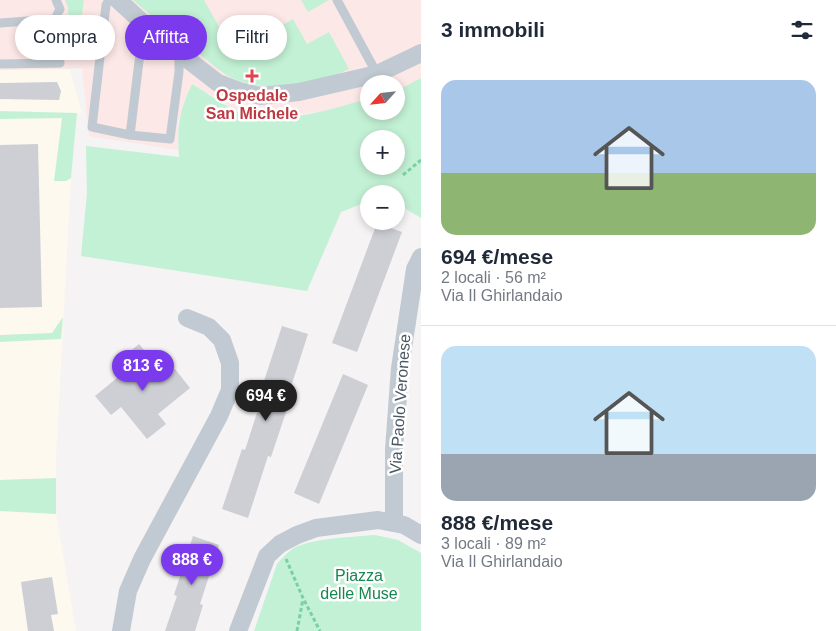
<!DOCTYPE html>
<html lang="it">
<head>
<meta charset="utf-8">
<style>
  body { margin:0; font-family:Helvetica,sans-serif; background:#f6f6f7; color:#1f2937; height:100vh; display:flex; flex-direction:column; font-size:19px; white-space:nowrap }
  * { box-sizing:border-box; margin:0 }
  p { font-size:16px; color:#747a83 }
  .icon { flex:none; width:28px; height:28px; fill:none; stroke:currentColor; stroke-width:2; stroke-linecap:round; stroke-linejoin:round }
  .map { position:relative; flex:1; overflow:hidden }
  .sheet { display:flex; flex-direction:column; background:#fff; width:415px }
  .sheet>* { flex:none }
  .banner { position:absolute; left:15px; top:15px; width:330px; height:45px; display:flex; gap:10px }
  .needle { width:32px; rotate:243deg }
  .controls { position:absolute; left:360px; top:75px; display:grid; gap:10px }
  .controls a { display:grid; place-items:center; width:45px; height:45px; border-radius:50%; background:#fff; box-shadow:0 2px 8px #0003; font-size:25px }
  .price { position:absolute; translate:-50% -42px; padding:0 11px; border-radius:18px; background:#7c3aed; color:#fff; font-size:16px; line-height:32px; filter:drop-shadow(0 1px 2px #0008) }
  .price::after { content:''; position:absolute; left:50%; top:30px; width:15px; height:11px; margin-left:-8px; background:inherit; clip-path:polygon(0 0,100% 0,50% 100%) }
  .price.selected { background:#222; color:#fff }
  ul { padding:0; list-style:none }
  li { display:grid; align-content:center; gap:10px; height:265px; padding:0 20px }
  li+li { border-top:1px solid #e0e1e3 }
  li span { display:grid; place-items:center; height:155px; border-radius:15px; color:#555 }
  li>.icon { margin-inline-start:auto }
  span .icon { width:90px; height:90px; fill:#fffc; stroke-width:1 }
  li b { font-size:21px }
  h2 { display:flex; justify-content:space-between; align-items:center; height:60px; padding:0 20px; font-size:21px }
  .tag { padding:0 18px; border-radius:22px; background:#fff; box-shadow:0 2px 8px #0003; font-size:18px; line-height:45px }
  .tag.selected { background:#7c3aed; color:#fff }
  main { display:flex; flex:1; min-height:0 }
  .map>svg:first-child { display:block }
  .commercial { fill:#fdf9ef }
  .medical { fill:#fce8e6 }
  .green { fill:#c3f1d5; fill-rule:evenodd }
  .building { fill:#cdcfd5 }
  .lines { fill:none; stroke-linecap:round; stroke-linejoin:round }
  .path { stroke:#7ad0a6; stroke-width:3; stroke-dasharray:4 2.5; stroke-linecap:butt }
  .service { stroke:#c1cad2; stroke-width:9 }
  .minor { stroke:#c1cad2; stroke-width:18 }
  .health-dot { fill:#e0444e; stroke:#fff; stroke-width:2 }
  .labels { text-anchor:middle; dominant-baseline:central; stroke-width:5; stroke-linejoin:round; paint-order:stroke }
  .health-label { font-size:16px; font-weight:bold; fill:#be3a42; stroke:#fff }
  .street-label { font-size:16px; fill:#4a5661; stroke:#fff }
  .park-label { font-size:16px; fill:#17864f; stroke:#fff }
</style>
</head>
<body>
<main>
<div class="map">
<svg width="421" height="631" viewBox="0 0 421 631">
  <rect width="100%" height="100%" fill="#f5f3f3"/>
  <!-- commercial -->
  <path class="commercial" d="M70 69 82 113 77 114 71 178 56 459V513L76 631H0V70Z"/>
  <!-- medical -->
  <path class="medical" d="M0 0H421V78L396 91V84H369V98L328 110 277 118H265L239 112 192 84 178 122V150L89 136 82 68 0 70Z"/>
  <!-- green -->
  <g class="green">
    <path d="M65 0H84L79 37H69L68 7Z"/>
    <path d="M133 0H204L233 52 293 19 307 44 329 32 349 69C319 84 269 93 237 80 224 75 213 65 202 56 179 38 156 20 133 0Z"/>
    <path d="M301 0H329L308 12Z"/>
    <path d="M421 78V218L396 203V194H369V201L341 212 307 291 81 256 87 193 86 146 179 157C177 125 179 113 192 84 207 93 222 104 238 112 274 128 333 109 369 98V111H396V91ZM369 139H396V166H369Z"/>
    <path d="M0 111 77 113 71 178 66 181H54L62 118 0 119Z"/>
    <path d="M63 317 61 339 0 342V335L52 333Z"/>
    <path d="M56 478V514L0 511V480Z"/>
    <path d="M375 535 398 540 421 553V631H254L277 564C282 558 288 552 294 548 313 538 353 537 375 535Z"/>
  </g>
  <!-- building -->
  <g class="building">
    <path d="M57 82 61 91 59 100 0 99V83Z"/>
    <path d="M38 144 42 307 0 308V145Z"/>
    <path d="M377 223 402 232 357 352 332 343Z"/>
    <path d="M282 326 308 334 288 396 291 397 271 457 268 456 248 518 222 509 242 449 245 450 265 388 262 387Z"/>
    <path d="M139 344 165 376 175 369 190 388 158 414 166 424 147 439 121 407 111 415 95 396 128 369 120 360Z"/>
    <path d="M343 374 368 385 319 504 294 493Z"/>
    <path d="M193 536 219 545 200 604 203 605 195 631H165L177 596 174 595Z"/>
    <path d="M52 577 58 614 51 615 54 631H28L21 582Z"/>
  </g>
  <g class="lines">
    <!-- path -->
    <g class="path">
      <path d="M403 175 421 160"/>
      <path d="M286 559 303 598 320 631"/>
      <path d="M297 631 303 599"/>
    </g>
    <!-- service -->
    <g class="service">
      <path d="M109 0 106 5 92 127 130 135 142 37 148 28"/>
      <path d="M337 0 377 74"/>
      <path d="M0 23 55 19 60 9 56 0"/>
      <path d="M0 64 60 63 55 19"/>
      <path d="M130 135 170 139 179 72V52"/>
    </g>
    <!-- minor -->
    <g class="minor">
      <path d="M118 0 156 35 218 83 239 91 261 96 299 92 377 74 421 53"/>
      <path d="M394 523V449L400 368 415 269 421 257"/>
      <path d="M121 631 128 591 142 559 219 416 230 390V363L222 340 209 327 187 318"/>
      <path d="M238 631 267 556 280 544 297 535 316 528 378 520 404 525 421 535"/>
    </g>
  </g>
  <!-- markers -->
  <path class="health-dot" d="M249.5 68.5h5v5h5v5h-5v5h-5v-5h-5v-5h5z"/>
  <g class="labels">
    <!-- health labels -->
    <g class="health-label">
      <text x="252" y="95">Ospedale<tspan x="252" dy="18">San Michele</tspan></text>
    </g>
    <!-- street labels -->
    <g class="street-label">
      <text transform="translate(400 404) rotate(-86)">Via Paolo Veronese</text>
    </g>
    <!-- park labels -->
    <g class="park-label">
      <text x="359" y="575">Piazza<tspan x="359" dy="18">delle Muse</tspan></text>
    </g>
  </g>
</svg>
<div class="controls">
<a><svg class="needle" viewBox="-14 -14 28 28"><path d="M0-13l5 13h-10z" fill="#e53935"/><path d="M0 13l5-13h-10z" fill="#747a83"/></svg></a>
<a>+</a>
<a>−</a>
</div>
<b class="price" style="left:143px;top:392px">813 €</b>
<b class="price selected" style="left:266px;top:422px">694 €</b>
<b class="price" style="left:192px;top:586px">888 €</b>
<div class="banner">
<a class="tag">Compra</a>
<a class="tag selected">Affitta</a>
<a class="tag">Filtri</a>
</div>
</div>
<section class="sheet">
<h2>3 immobili<svg class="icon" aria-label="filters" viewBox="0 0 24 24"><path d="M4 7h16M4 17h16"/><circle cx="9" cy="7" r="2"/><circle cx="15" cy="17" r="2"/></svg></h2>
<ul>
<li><span style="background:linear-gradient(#a9c7e8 60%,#8fb573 0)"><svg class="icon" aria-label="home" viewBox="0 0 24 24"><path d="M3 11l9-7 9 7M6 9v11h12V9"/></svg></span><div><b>694 €/mese</b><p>2 locali · 56 m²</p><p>Via Il Ghirlandaio</p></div></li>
<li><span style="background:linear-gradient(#bfe0f5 70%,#9aa5b1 0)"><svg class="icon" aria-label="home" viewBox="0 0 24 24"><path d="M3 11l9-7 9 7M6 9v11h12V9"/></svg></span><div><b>888 €/mese</b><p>3 locali · 89 m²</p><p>Via Il Ghirlandaio</p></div></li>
</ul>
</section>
</main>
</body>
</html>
